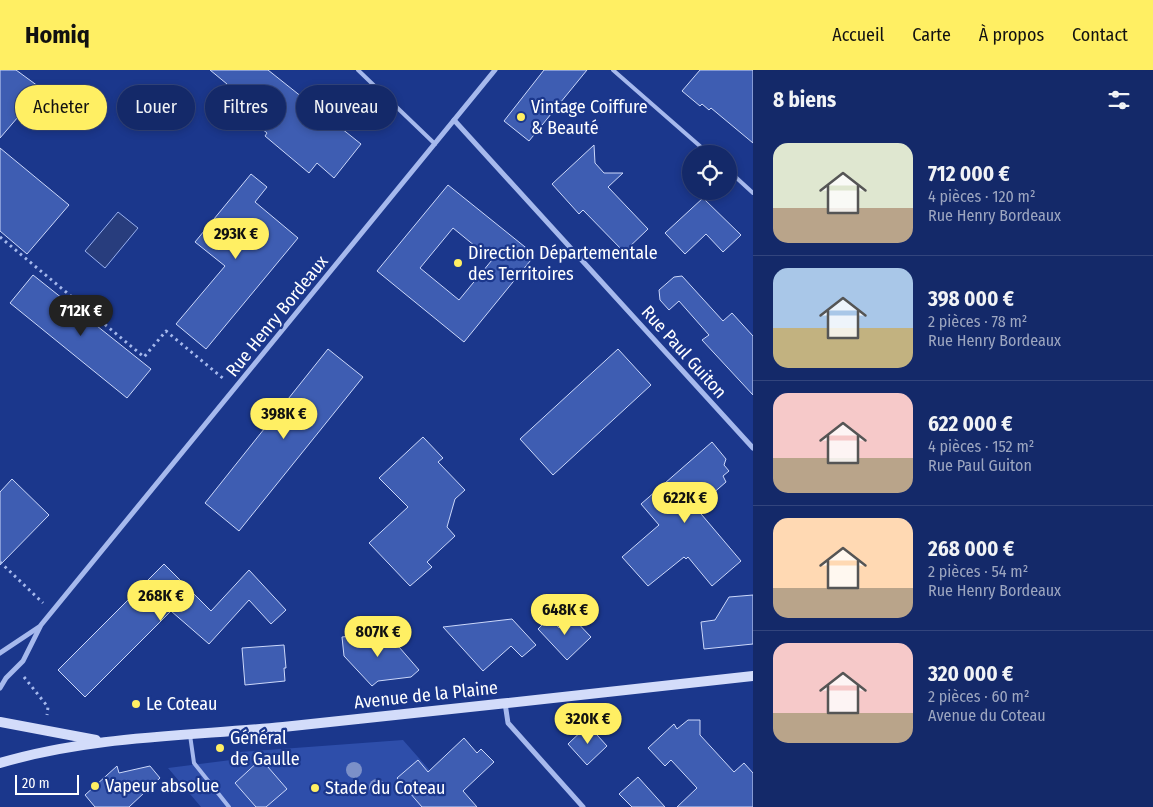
<!DOCTYPE html>
<html lang="fr">
<head>
<meta charset="utf-8">
<style>
  body { margin:0; font-family:"Fira Sans Condensed",sans-serif; background:#1d316f; color:#f1f3f6; height:100vh; display:flex; flex-direction:column; font-size:19px; white-space:nowrap }
  * { box-sizing:border-box; margin:0 }
  p { font-size:16px; color:#9da6c0 }
  .icon { flex:none; width:28px; height:28px; fill:none; stroke:currentColor; stroke-width:2; stroke-linecap:round; stroke-linejoin:round }
  .map { position:relative; flex:1; overflow:hidden }
  .drawer { display:flex; flex-direction:column; background:#142969; width:400px }
  .drawer>* { flex:none }
  .guide { position:absolute; left:15px; top:15px; width:475px; height:45px; display:flex; gap:10px }
  .tools { position:absolute; left:682px; top:75px; display:grid; gap:10px }
  .tools a { display:grid; place-items:center; width:55px; height:55px; border-radius:50%; background:#142969; box-shadow:0 2px 8px #0003,0 0 0 1px #33457d; font-size:25px }
  .scale { position:absolute; left:15px; bottom:12px; width:64px; box-sizing:border-box; padding-left:5px; border:2px solid #fff; border-top:0; font-size:14px; line-height:18px; white-space:nowrap; color:#fff; -webkit-text-stroke:4px #1b378c; paint-order:stroke }
  .price { position:absolute; translate:-50% -42px; padding:0 11px; border-radius:18px; background:#ffef63; color:#111; font-size:16px; line-height:32px; filter:drop-shadow(0 1px 2px #0008) }
  .price::after { content:''; position:absolute; left:50%; top:30px; width:15px; height:11px; margin-left:-8px; background:inherit; clip-path:polygon(0 0,100% 0,50% 100%) }
  .price.on { background:#222; color:#fff }
  ul { padding:0; list-style:none }
  li { display:flex; align-items:center; gap:15px; height:125px; padding:0 20px }
  li+li { border-top:1px solid #33457d }
  li span { display:grid; place-items:center; flex:none; width:140px; height:100px; border-radius:15px; color:#555 }
  li>.icon { margin-inline-start:auto }
  span .icon { width:60px; height:60px; fill:#fffc; stroke-width:1 }
  li b { font-size:21px }
  h2 { display:flex; justify-content:space-between; align-items:center; height:60px; padding:0 20px; font-size:21px }
  .pill { padding:0 18px; border-radius:22px; background:#142969; box-shadow:0 2px 8px #0003,0 0 0 1px #33457d; font-size:18px; line-height:45px }
  .pill.on { background:#ffef63; color:#111 }
  header { display:flex; align-items:center; gap:30px; box-sizing:border-box; height:70px; padding:0 25px; background:#ffef63; color:#111 }
  header strong { font-size:24px }
  nav { display:flex; gap:28px; margin-inline-start:auto; font-size:18px }
  main { display:flex; flex:1; min-height:0 }
  .map>svg:first-child { display:block }
  .green { fill:#2e4eaa }
  .water { fill:#283d7d; stroke:#99b1ef }
  .building { fill:#3e5db2; stroke:#ccd8fa; fill-rule:evenodd }
  .lines { fill:none; stroke-linecap:round; stroke-linejoin:round }
  .path { stroke:#a6b9ed; stroke-width:3; stroke-dasharray:2.5 4; stroke-linecap:butt }
  .service { stroke:#a6b9ed; stroke-width:4 }
  .minor { stroke:#a6b9ed; stroke-width:5 }
  .secondary { stroke:#d3dcfa; stroke-width:10 }
  .tree { fill:#7c90c8 }
  .poi-dot { fill:#ffef63; stroke:#1b378c; stroke-width:2 }
  .labels { text-anchor:middle; dominant-baseline:central; stroke-width:4.5; stroke-linejoin:round; paint-order:stroke }
  .poi-label { font-size:18px; fill:#fff; stroke:#1b378c; text-anchor:start }
  .street-label { font-size:18px; fill:#fff; stroke:#1b378c }
</style>
</head>
<body>
<header>
<strong>Homiq</strong>
<nav><a>Accueil</a><a>Carte</a><a>À propos</a><a>Contact</a></nav>
</header>
<main>
<div class="map">
<svg width="753" height="737" viewBox="0 0 753 737">
  <rect width="100%" height="100%" fill="#1b378c"/>
  <!-- green -->
  <path class="green" d="M403 670 462 737H201L168 698 231 690 240 682Z"/>
  <!-- water -->
  <path class="water" d="M118 142 138 158 105 198 85 181Z"/>
  <!-- building -->
  <g class="building">
    <path d="M0 0H16L42 19 0 68Z"/>
    <path d="M210 0H268L361 74 334 108 317 93 309 103 265 66 267 63 219 23 227 14Z"/>
    <path d="M544 0H587L529 71 504 51Z"/>
    <path d="M700 0H753V73L711 38 709 40 702 34 700 36 682 21Z"/>
    <path d="M594 75 595 93 604 103H623L608 117 648 159 624 182 583 140 579 144 552 114Z"/>
    <path d="M0 78 69 135 27 184 0 161Z"/>
    <path d="M251 104 267 117 255 132 298 168 206 279 176 254 225 196 195 172Z"/>
    <path d="M448 115 535 185 464 272 377 201ZM453 158 492 190 459 230 420 198Z"/>
    <path d="M703 128 741 165 723 182 706 164 685 184 665 163Z"/>
    <path d="M33 205 151 299 127 328 10 233Z"/>
    <path d="M682 206 723 251 732 243 753 266V325L702 270 709 265 679 231 669 240 660 230 659 220 674 207Z"/>
    <path d="M328 279 363 307 239 461 205 433Z"/>
    <path d="M618 279 651 315 553 405 520 369Z"/>
    <path d="M423 367 443 388 438 392 465 420 455 429 447 457 455 466 427 492 432 497 410 516 369 473 408 437 379 408Z"/>
    <path d="M712 372 726 389 724 395 729 401 723 406 726 412 696 438 741 491 712 516 688 487 686 489 684 487 648 516 622 487 659 455 641 434Z"/>
    <path d="M12 409 49 445 0 495V422Z"/>
    <path d="M164 494 211 541 249 500 286 540 271 554 249 530 209 574 171 541 85 627 58 600Z"/>
    <path d="M753 525V574L704 579 701 552 715 550 729 527Z"/>
    <path d="M550 547 559 558 572 547 591 567 567 590 538 559Z"/>
    <path d="M512 549 536 575 522 587 511 576 483 601 443 557Z"/>
    <path d="M386 562 419 600 411 607 378 611 372 616 344 586 342 567Z"/>
    <path d="M284 575 286 598H284L285 611 245 615 242 578Z"/>
    <path d="M688 650H700V665L734 702 744 693 753 703V737H677L697 718 671 690 665 696 648 678 674 654 677 659Z"/>
    <path d="M588 655 607 676 587 695 568 674Z"/>
    <path d="M464 668 477 683 481 679 494 692 463 721 477 737H422L397 708 418 690 428 702Z"/>
    <path d="M261 689 287 719 266 737H256L235 713Z"/>
    <path d="M117 696 119 703 150 696 160 708 129 737H95L85 725Z"/>
    <path d="M638 707 665 737H632L619 724Z"/>
  </g>
  <g class="lines">
    <!-- path -->
    <g class="path">
      <path d="M0 167 144 287 166 261 225 310"/>
      <path d="M0 492 43 533"/>
      <path d="M24 607 48 637 47 645"/>
    </g>
    <!-- service -->
    <g class="service">
      <path d="M358 0 435 74"/>
      <path d="M613 0 709 84"/>
      <path d="M729 101 753 123"/>
      <path d="M190 665 194 693 229 737"/>
    </g>
    <!-- minor -->
    <g class="minor">
      <path d="M454 50 753 378"/>
      <path d="M0 583 39 557"/>
      <path d="M0 618 6 608 23 591 41 555 495 0"/>
      <path d="M505 633 508 653 583 737"/>
    </g>
    <!-- secondary -->
    <g class="secondary">
      <path d="M0 652 96 670"/>
      <path d="M0 693C91 666 188 666 283 657 440 641 596 623 753 606"/>
    </g>
  </g>
  <!-- trees -->
  <g class="tree">
    <circle cx="354" cy="700" r="8"/>
    <circle cx="377" cy="717" r="8"/>
  </g>
  <!-- markers -->
  <g class="poi-dot">
    <circle cx="521" cy="47" r="5"/>
    <circle cx="458" cy="193" r="5"/>
    <circle cx="136" cy="634" r="5"/>
    <circle cx="220" cy="678" r="5"/>
    <circle cx="95" cy="716" r="5"/>
    <circle cx="315" cy="718" r="5"/>
  </g>
  <g class="labels">
    <!-- poi labels -->
    <g class="poi-label">
      <text x="531" y="37">Vintage Coiffure<tspan x="531" dy="21">&amp; Beauté</tspan></text>
      <text x="468" y="183">Direction Départementale<tspan x="468" dy="21">des Territoires</tspan></text>
      <text x="146" y="634">Le Coteau</text>
      <text x="230" y="668">Général<tspan x="230" dy="21">de Gaulle</tspan></text>
      <text x="105" y="716">Vapeur absolue</text>
      <text x="325" y="718">Stade du Coteau</text>
    </g>
    <!-- street labels -->
    <g class="street-label">
      <text transform="translate(277 246) rotate(-51)">Rue Henry Bordeaux</text>
      <text transform="translate(684 282) rotate(48)">Rue Paul Guiton</text>
      <text transform="translate(426 625) rotate(-6)">Avenue de la Plaine</text>
    </g>
  </g>
</svg>
<div class="tools">
<a><svg class="icon" aria-label="locate" viewBox="0 0 24 24"><circle cx="12" cy="12" r="6"/><path d="M12 2v4M12 18v4M2 12h4M18 12h4"/></svg></a>
</div>
<div class="scale">20 m</div>
<b class="price" style="left:236px;top:190px">293K €</b>
<b class="price on" style="left:81px;top:267px">712K €</b>
<b class="price" style="left:284px;top:370px">398K €</b>
<b class="price" style="left:685px;top:454px">622K €</b>
<b class="price" style="left:161px;top:552px">268K €</b>
<b class="price" style="left:565px;top:566px">648K €</b>
<b class="price" style="left:378px;top:588px">807K €</b>
<b class="price" style="left:588px;top:675px">320K €</b>
<div class="guide">
<a class="pill on">Acheter</a>
<a class="pill">Louer</a>
<a class="pill">Filtres</a>
<a class="pill">Nouveau</a>
</div>
</div>
<section class="drawer">
<h2>8 biens<svg class="icon" aria-label="filters" viewBox="0 0 24 24"><path d="M4 7h16M4 17h16"/><circle cx="9" cy="7" r="2"/><circle cx="15" cy="17" r="2"/></svg></h2>
<ul>
<li><span style="background:linear-gradient(#dfe7d0 65%,#b9a48a 0)"><svg class="icon" aria-label="home" viewBox="0 0 24 24"><path d="M3 11l9-7 9 7M6 9v11h12V9"/></svg></span><div><b>712 000 €</b><p>4 pièces · 120 m²</p><p>Rue Henry Bordeaux</p></div></li>
<li><span style="background:linear-gradient(#a9c7e8 60%,#c2b280 0)"><svg class="icon" aria-label="home" viewBox="0 0 24 24"><path d="M3 11l9-7 9 7M6 9v11h12V9"/></svg></span><div><b>398 000 €</b><p>2 pièces · 78 m²</p><p>Rue Henry Bordeaux</p></div></li>
<li><span style="background:linear-gradient(#f6c9c9 65%,#b9a48a 0)"><svg class="icon" aria-label="home" viewBox="0 0 24 24"><path d="M3 11l9-7 9 7M6 9v11h12V9"/></svg></span><div><b>622 000 €</b><p>4 pièces · 152 m²</p><p>Rue Paul Guiton</p></div></li>
<li><span style="background:linear-gradient(#ffd9b3 70%,#b9a48a 0)"><svg class="icon" aria-label="home" viewBox="0 0 24 24"><path d="M3 11l9-7 9 7M6 9v11h12V9"/></svg></span><div><b>268 000 €</b><p>2 pièces · 54 m²</p><p>Rue Henry Bordeaux</p></div></li>
<li><span style="background:linear-gradient(#f6c9c9 70%,#b9a48a 0)"><svg class="icon" aria-label="home" viewBox="0 0 24 24"><path d="M3 11l9-7 9 7M6 9v11h12V9"/></svg></span><div><b>320 000 €</b><p>2 pièces · 60 m²</p><p>Avenue du Coteau</p></div></li>
</ul>
</section>
</main>
</body>
</html>
